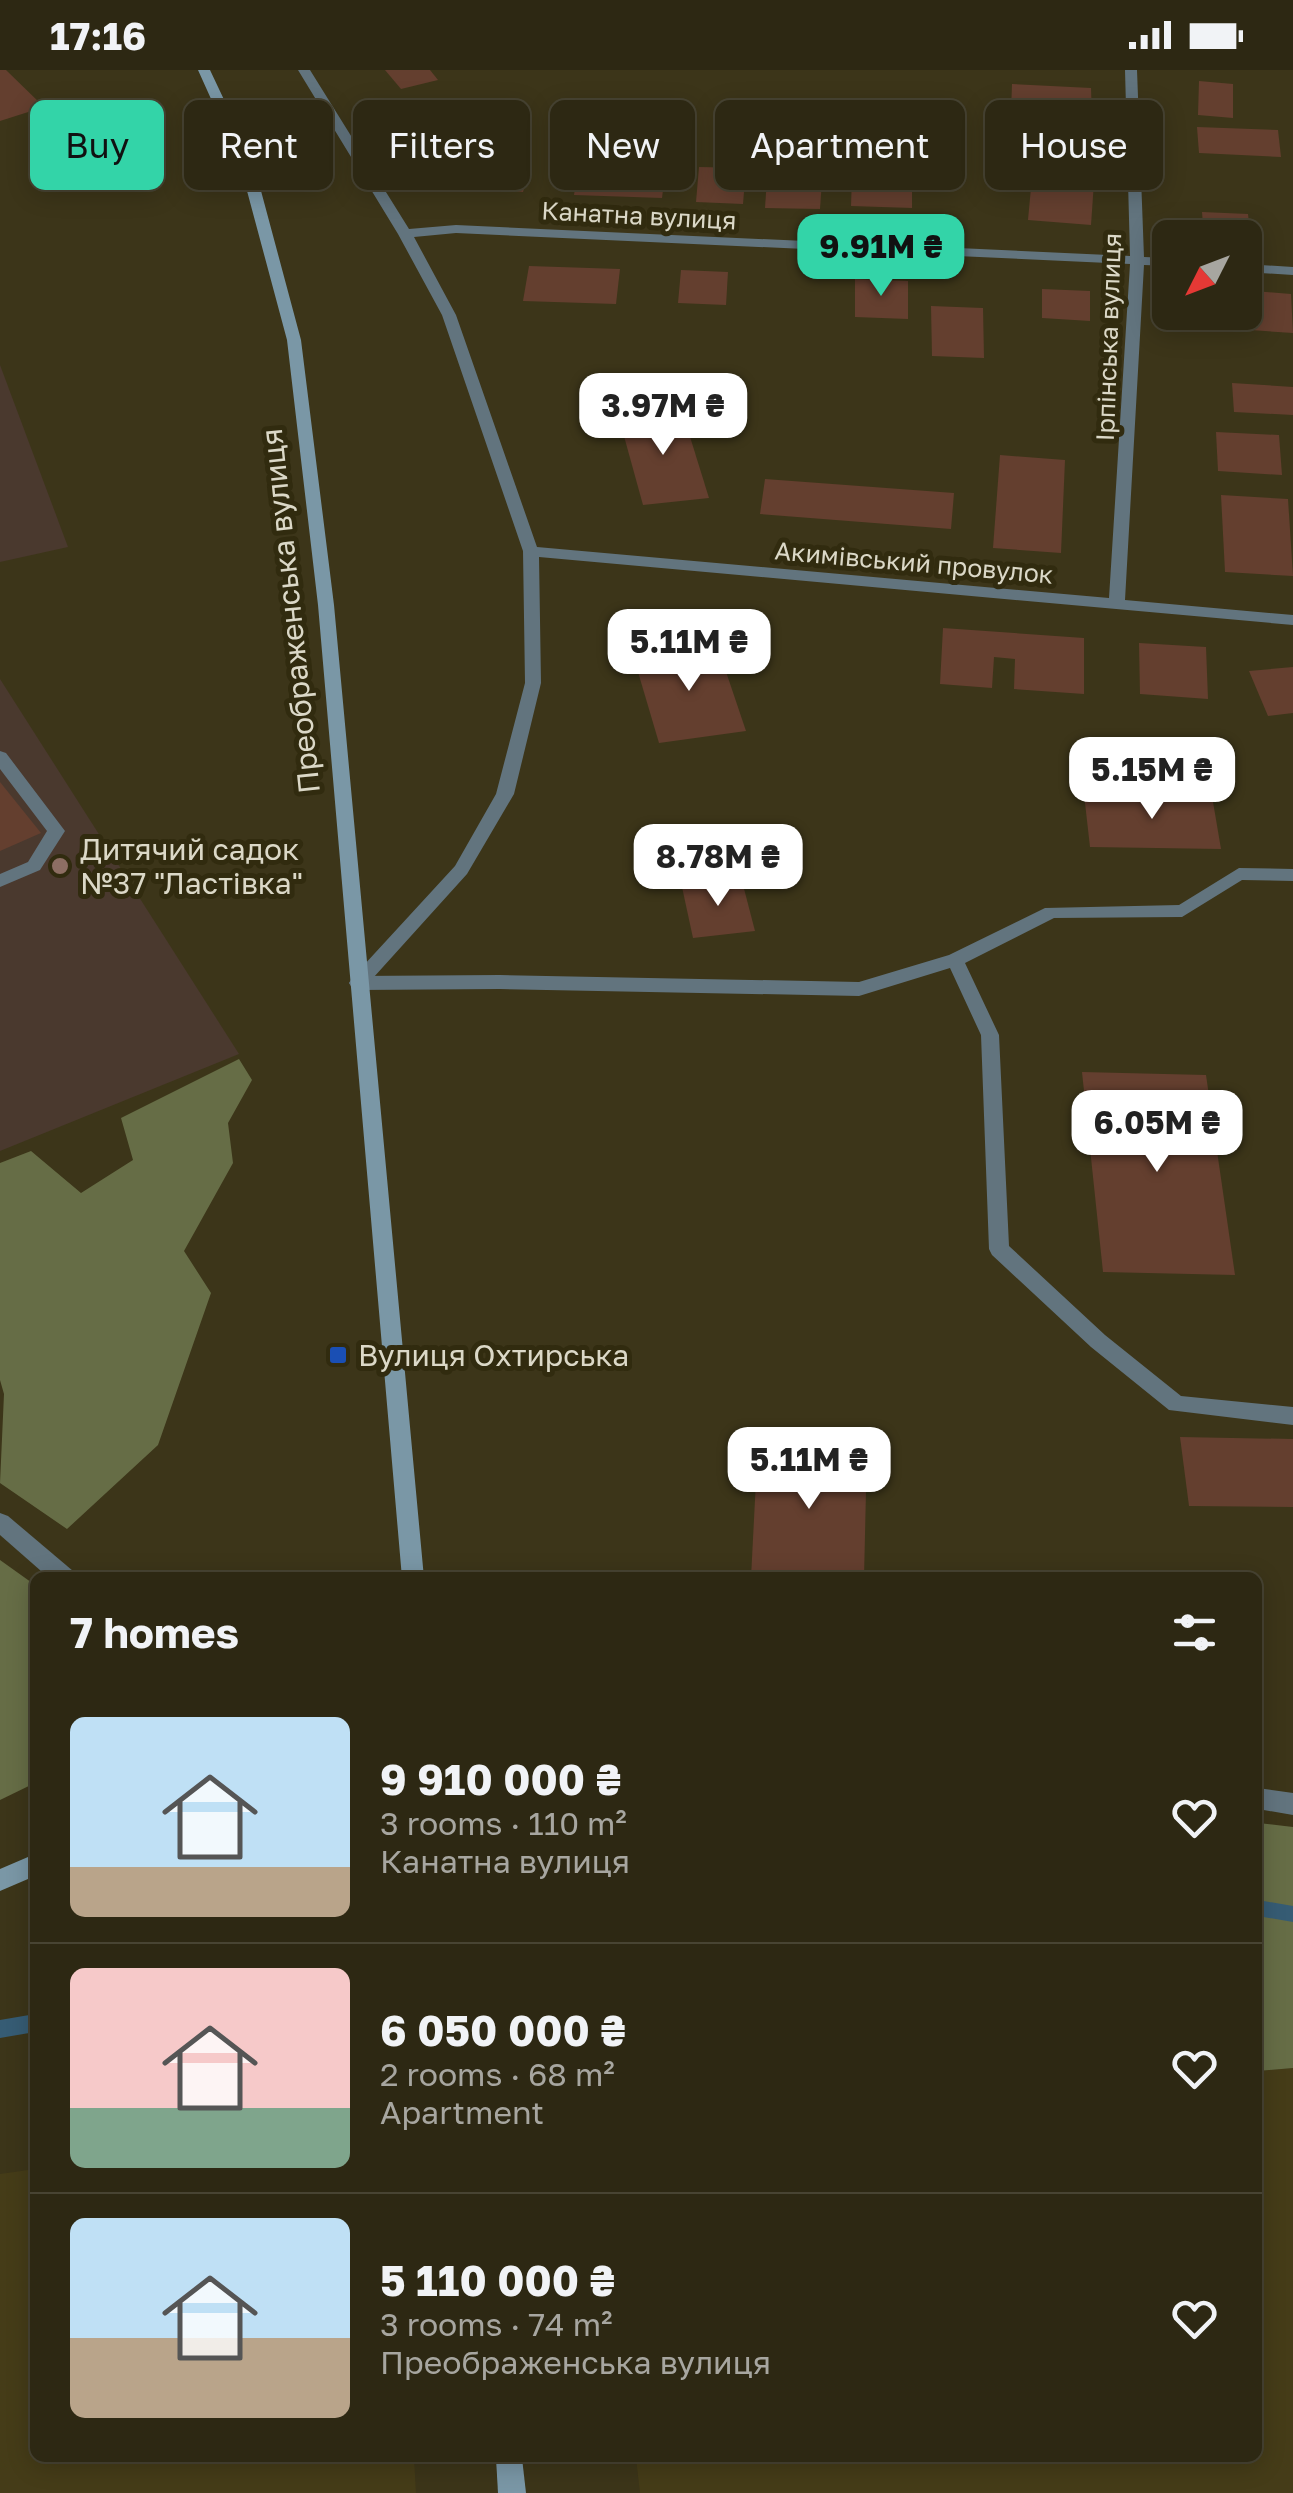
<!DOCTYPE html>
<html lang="en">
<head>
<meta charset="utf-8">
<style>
  body { margin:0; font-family:"Golos Text",sans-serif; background:#393421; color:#f1f3f6; height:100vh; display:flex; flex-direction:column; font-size:38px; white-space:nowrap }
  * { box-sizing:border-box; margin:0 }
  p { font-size:32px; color:#a7a6a0 }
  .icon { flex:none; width:55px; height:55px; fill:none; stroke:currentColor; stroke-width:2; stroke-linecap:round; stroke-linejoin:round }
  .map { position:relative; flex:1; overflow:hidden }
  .details { position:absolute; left:30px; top:1502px; width:1232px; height:890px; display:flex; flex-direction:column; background:#2d2813; border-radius:15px; box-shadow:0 5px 25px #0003,0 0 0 2px #484433 }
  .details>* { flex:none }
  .guide { position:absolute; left:30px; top:30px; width:1235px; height:90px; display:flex; gap:20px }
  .needle { width:65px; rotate:228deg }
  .buttons { position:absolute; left:1152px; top:150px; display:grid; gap:20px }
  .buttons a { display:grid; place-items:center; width:110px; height:110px; border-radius:15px; background:#2d2813; box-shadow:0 5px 25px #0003,0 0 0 2px #484433; font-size:50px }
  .price { position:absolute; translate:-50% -85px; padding:0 22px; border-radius:20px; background:#fff; color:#222; font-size:32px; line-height:65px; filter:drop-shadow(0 2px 5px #0008) }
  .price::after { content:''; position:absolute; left:50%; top:60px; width:30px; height:22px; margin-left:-15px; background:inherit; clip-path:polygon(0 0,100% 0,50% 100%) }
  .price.current { background:#33d4a8; color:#111 }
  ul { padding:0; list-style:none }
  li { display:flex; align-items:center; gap:30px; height:250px; padding:0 40px }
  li+li { border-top:2px solid #484433 }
  li span { display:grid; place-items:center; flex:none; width:280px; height:200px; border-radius:15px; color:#555 }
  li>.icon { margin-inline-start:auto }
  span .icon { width:120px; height:120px; fill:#fffc; stroke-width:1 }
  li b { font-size:42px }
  h2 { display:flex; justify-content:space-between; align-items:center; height:120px; padding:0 40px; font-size:42px }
  .pill { padding:0 35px; border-radius:15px; background:#2d2813; box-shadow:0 5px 25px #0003,0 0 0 2px #484433; font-size:35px; line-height:90px }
  .pill.current { background:#33d4a8; color:#111 }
  .status { display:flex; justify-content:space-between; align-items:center; height:70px; padding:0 50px; background:#2d2813; direction:ltr }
  .status svg { height:28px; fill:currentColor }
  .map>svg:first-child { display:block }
  .built { fill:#453c18 }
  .education { fill:#4a392e }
  .forest { fill:#666d46 }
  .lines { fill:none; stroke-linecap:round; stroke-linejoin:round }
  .stream { fill:#365c74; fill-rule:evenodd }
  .building { fill:#643f2f }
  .lane { fill:#62747e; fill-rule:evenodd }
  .street { fill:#62747e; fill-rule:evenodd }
  .secondary { fill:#7a97a6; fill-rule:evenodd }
  .education-dot { fill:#8d6e63; stroke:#312b0f; stroke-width:4 }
  .transit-dot { fill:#1a4fb4; stroke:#312b0f; stroke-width:4 }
  .labels { text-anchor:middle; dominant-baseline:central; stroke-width:10; stroke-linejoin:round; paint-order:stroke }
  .far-street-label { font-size:25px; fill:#dbd8c7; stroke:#312b0f }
  .street-label { font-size:30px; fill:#dbd8c7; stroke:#312b0f }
  .poi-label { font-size:30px; fill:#dbd8c7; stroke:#312b0f; text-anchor:start }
</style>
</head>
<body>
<div class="status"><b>17:16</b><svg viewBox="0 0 49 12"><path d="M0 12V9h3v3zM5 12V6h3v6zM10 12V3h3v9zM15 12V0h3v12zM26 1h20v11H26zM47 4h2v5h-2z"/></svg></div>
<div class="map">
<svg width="1293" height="2423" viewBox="0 0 1293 2423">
  <rect width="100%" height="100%" fill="#3c3519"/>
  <!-- built -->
  <g class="built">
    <path d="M1293 1998V2423H640L636 2388H1258V2001Z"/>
    <path d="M35 2099V2388H414L416 2423H0V2104Z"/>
  </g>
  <!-- education -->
  <g class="education">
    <path d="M0 295 68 477 0 492Z"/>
    <path d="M0 609 239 984 0 1081Z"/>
  </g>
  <!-- forest -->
  <g class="forest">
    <path d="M239 989 252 1010 228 1053 233 1093 184 1181 211 1223 158 1375 67 1459 0 1413 4 1324 0 1310V1093L31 1081 81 1123 133 1090 121 1048Z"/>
    <path d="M0 1490 35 1515V1713L0 1730Z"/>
    <path d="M1258 1753 1293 1757V1998L1258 2001Z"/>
  </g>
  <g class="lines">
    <!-- stream -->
    <g class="stream">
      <path d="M1258 1830 1293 1836V1852L1258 1846Z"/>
      <path d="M35 1944V1962L0 1968V1950Z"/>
    </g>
  </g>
  <!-- building -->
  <g class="building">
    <path d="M0 0H6L44 37 0 51Z"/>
    <path d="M385 0H430L438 10 401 19Z"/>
    <path d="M1199 11 1233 14V48L1198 45Z"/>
    <path d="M1012 14 1091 18 1092 47 1011 43Z"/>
    <path d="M451 30 464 57 425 63 412 36Z"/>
    <path d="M1023 55 1090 58V86L1023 83Z"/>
    <path d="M1197 57 1278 60 1281 87 1199 83Z"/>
    <path d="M580 85 667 88 662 128 574 125Z"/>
    <path d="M477 94 530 98 523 122 470 118Z"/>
    <path d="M699 97 746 98 743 134 696 132Z"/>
    <path d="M852 106 912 109V138L851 136Z"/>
    <path d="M1032 107 1094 112 1091 155 1028 150Z"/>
    <path d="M767 108 822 110 820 139 765 138Z"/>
    <path d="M1202 142 1248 144 1251 171 1245 168H1204Z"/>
    <path d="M529 196 620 199 616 234 523 231Z"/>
    <path d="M681 200 728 202 726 235 678 233Z"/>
    <path d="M855 209 908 211V249L855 247Z"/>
    <path d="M1042 219 1090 221V251L1042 248Z"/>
    <path d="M1254 221 1291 224 1293 263 1207 257V242H1245V234L1255 235Z"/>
    <path d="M931 236 983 238 984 288 932 286Z"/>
    <path d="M1232 313 1293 317V345L1234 342Z"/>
    <path d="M682 341 709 428 643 435 619 348Z"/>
    <path d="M1216 362 1279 365 1282 405 1218 401Z"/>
    <path d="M1000 385 1065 390 1061 483 993 478Z"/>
    <path d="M765 409 954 423 951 459 760 444Z"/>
    <path d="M1221 425 1288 429 1293 506 1225 502Z"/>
    <path d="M943 558 1084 568V624L1014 619 1015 589 994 587 992 618 940 614Z"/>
    <path d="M1139 573 1206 577 1208 629 1140 624Z"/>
    <path d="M717 575 746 661 659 673 633 585Z"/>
    <path d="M1293 597V643L1268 646 1249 601Z"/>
    <path d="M0 712 41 763 0 781Z"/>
    <path d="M1084 724 1212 726 1221 779 1090 777Z"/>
    <path d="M742 811 755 861 693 868 682 817Z"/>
    <path d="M1082 1002 1206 1005 1235 1205 1103 1202Z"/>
    <path d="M1180 1367 1293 1369V1437L1189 1436Z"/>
    <path d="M758 1371 867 1378 864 1508H751Z"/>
  </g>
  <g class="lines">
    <!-- lane -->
    <g class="lane">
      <path d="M0 681 6 683 65 761 40 800 0 817V804L28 792 47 761 0 699Z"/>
      <path d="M1239 798 1293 799V811L1242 810 1182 847 1054 848 965 893 999 965 1009 1176 1105 1265 1181 1326 1293 1337V1355L1169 1340 1091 1277 992 1185 989 1179 981 965 950 898 859 926 500 919 358 920 349 913 358 906 500 905 859 912 949 885 1045 838 1179 835Z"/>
    </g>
    <!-- street -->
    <g class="street">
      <path d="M298 0H310L409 159 456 155 1130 186 1125 0H1137L1144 187 1170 188V196L1144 195 1125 530 1293 545V555L539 487 541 613 514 724 467 804 364 918H352L349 913 352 908 455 796 496 724 525 613 523 481 442 245 398 164ZM456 163 1130 194 1109 528 537 477 456 245 414 167Z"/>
      <path d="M1245 194 1293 197V205L1245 202Z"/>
      <path d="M0 1443 8 1446 73 1501 76 1508H49L0 1465Z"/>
      <path d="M1258 1718 1293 1723V1745L1258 1739Z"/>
    </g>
    <!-- secondary -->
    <g class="secondary">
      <path d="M198 0H210L253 91 301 270 334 535 424 1508H402L318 535 287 270 239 91Z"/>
      <path d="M35 1784V1806L0 1821V1799Z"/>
      <path d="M496 2388H522L526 2423H498Z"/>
    </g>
  </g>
  <!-- markers -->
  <circle class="education-dot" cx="60" cy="796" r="10"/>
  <rect class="transit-dot" x="328" y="1275" width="20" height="20" rx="5"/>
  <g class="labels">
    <!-- far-street labels -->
    <g class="far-street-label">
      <text transform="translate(639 145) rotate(3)">Канатна вулиця</text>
      <text transform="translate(1108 267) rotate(-88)">Ірпінська вулиця</text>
      <text transform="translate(914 492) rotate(5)">Акимівський провулок</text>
    </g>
    <!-- street labels -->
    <g class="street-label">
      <text transform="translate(290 541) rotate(-96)">Преображенська вулиця</text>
    </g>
    <!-- poi labels -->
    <g class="poi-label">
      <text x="80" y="779">Дитячий садок<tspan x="80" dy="34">№37 "Ластівка"</tspan></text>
      <text x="358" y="1285">Вулиця Охтирська</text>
    </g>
  </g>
</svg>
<div class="buttons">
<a><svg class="needle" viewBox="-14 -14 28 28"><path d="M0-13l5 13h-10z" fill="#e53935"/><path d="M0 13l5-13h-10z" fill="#a7a6a0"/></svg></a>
</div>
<b class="price current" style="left:881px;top:229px">9.91M ₴</b>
<b class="price" style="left:663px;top:388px">3.97M ₴</b>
<b class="price" style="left:689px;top:624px">5.11M ₴</b>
<b class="price" style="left:1152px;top:752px">5.15M ₴</b>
<b class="price" style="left:718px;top:839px">8.78M ₴</b>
<b class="price" style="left:1157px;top:1105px">6.05M ₴</b>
<b class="price" style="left:809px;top:1442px">5.11M ₴</b>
<div class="guide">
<a class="pill current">Buy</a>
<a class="pill">Rent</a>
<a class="pill">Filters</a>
<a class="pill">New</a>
<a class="pill">Apartment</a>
<a class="pill">House</a>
</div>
<section class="details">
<h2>7 homes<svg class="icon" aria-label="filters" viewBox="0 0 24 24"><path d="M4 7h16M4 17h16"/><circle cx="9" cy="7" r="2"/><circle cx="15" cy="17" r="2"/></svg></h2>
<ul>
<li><span style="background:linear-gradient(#bfe0f5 75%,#b9a48a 0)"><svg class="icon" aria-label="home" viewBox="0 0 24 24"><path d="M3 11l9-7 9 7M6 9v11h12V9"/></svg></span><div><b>9 910 000 ₴</b><p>3 rooms · 110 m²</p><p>Канатна вулиця</p></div><svg class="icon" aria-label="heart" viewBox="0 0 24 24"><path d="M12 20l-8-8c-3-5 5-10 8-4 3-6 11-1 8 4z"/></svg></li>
<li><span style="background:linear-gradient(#f6c9c9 70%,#7fa58c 0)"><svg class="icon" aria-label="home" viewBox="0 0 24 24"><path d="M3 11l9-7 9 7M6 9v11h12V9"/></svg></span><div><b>6 050 000 ₴</b><p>2 rooms · 68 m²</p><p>Apartment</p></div><svg class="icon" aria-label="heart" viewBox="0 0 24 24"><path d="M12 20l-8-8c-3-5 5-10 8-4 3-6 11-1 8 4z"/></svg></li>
<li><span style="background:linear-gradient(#bfe0f5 60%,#b9a48a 0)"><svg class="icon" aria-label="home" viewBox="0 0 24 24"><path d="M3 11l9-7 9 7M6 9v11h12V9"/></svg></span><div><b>5 110 000 ₴</b><p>3 rooms · 74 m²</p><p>Преображенська вулиця</p></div><svg class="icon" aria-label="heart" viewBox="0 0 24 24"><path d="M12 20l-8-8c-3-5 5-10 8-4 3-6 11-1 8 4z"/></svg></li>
</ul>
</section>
</div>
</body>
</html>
